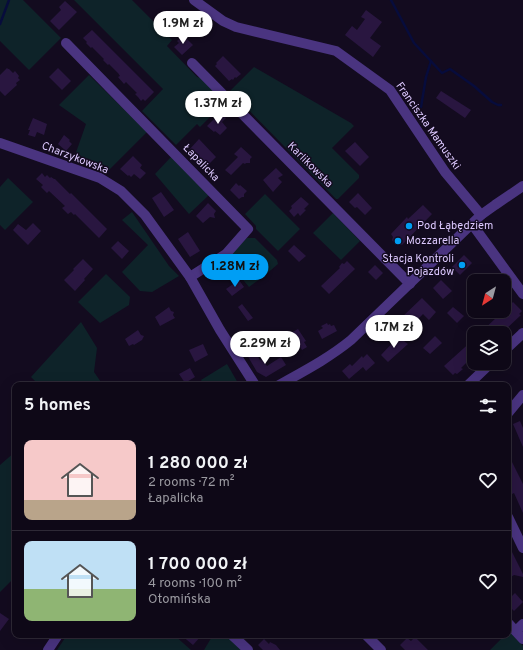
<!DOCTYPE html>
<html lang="en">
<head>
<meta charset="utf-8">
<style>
  body { margin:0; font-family:Overpass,sans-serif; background:#171120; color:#f1f3f6; height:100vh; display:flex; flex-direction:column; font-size:15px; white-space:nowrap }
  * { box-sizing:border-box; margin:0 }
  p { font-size:13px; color:#9b9aa1 }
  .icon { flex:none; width:22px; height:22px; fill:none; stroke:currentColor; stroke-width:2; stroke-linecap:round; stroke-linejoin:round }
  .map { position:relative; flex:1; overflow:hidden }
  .details { position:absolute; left:12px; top:382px; width:499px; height:256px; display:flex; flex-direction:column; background:#0e0817; border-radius:8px; box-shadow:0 4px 16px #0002,0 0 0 1px #2e2936 }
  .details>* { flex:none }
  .needle { width:26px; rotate:216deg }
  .controls { position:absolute; left:467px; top:274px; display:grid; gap:8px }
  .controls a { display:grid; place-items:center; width:44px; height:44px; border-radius:8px; background:#0e0817; box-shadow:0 4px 16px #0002,0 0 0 1px #2e2936; font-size:20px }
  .price { position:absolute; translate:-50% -34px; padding:0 9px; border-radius:14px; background:#fff; color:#222; font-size:13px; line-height:26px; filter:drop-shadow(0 1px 2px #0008) }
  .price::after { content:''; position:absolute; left:50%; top:24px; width:12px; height:9px; margin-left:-6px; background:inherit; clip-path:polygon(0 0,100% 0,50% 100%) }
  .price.on { background:#009ef4; color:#111 }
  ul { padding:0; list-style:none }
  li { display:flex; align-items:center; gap:12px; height:100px; padding:0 12px }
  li+li { border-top:1px solid #2e2936 }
  li span { display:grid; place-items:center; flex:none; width:112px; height:80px; border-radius:8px; color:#555 }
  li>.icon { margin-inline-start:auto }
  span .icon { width:48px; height:48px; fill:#fffc; stroke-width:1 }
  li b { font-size:17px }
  h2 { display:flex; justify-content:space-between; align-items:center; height:48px; padding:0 12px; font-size:17px }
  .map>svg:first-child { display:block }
  .green { fill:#0e2329 }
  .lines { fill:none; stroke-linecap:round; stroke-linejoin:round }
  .stream { stroke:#070c3c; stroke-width:2.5 }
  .building { fill:#291640 }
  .minor { stroke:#4a3480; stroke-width:10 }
  .poi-dot { fill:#009ef4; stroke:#130b1f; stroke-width:1.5 }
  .labels { text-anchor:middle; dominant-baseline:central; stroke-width:3; stroke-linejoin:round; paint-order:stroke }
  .street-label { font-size:11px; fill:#ddc9ff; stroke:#130b1f }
  .poi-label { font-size:11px; fill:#ddc9ff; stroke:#130b1f; text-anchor:start }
</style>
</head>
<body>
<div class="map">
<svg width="523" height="650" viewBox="0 0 523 650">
  <rect width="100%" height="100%" fill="#130b1f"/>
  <!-- green -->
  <g class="green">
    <path d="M0 0H23L61 38 29 70 0 41Z"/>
    <path d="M74 0H132L172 40 167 46 197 77 201 78 225 102 200 127 197 124 176 145 142 111 163 89Z"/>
    <path d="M254 67 351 123 354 126 332 148 359 175V178L338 199H336L230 91Z"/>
    <path d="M89 75 147 132 106 173 73 161 86 124 59 105Z"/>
    <path d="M171 157 209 195 189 214 155 174Z"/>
    <path d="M8 178 33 202 5 230 0 225V187Z"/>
    <path d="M265 194 300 229 278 251 256 229V226L245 214Z"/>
    <path d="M132 212 169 266 179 276 152 292 140 291 122 272 148 245 122 220Z"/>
    <path d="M333 213 360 241 341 260 313 233Z"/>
    <path d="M247 238H255L277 260 278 264 264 276 249 287 226 259Z"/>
    <path d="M106 274 130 297 129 305 100 323 78 302Z"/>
    <path d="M81 322 97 348 94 372 103 385H39L31 377Z"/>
    <path d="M227 364 238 383V385H204L201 380Z"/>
    <path d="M15 452V583L12 580 0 592V465Z"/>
    <path d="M509 631 523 646V650H490L505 635H508Z"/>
    <path d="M67 635H174L191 650H57Z"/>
    <path d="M213 635H226L242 650H204Z"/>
  </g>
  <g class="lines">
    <!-- stream -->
    <g class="stream">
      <path d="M391 0 414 43 442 73 450 69 474 86 492 102 498 105H501"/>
      <path d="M0 24 9 0"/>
      <path d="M421 107 426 77 431 61"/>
    </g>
  </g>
  <!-- building -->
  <g class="building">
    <path d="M65 1 77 12 59 30 50 21 61 10 59 7Z"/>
    <path d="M366 10 382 22 370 38 381 46 373 57 345 35 352 26 357 30 365 19 361 17Z"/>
    <path d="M92 30 154 92 145 101 143 99 141 101 138 97 135 94 137 93 126 82 124 84 118 77 120 76 118 73 109 64 108 65 103 60 104 59 92 47 91 48 86 43 87 42 83 38Z"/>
    <path d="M183 35 193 45 182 55 174 47 179 43 177 41Z"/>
    <path d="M223 56 241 74 236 78 235 77 233 80 232 79 229 81 215 66 217 64 216 63Z"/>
    <path d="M7 68 8 69H9L13 73 15 71 19 76 18 78 20 80 16 83 17 85 5 96 0 91V75Z"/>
    <path d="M58 68 71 81 62 90 49 77Z"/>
    <path d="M441 91 471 110 465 118 436 98Z"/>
    <path d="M220 113 226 118 222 122 227 128 220 135 215 131 214 132 207 126Z"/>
    <path d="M33 118 47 124 44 135 37 132 35 137 28 135 30 130H28Z"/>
    <path d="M64 135 70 140 69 141 72 144 66 151 58 144Z"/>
    <path d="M199 139 216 157 206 167 189 150Z"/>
    <path d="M355 142 369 157 360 166 345 151Z"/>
    <path d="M241 147 252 157 250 159V163H246L245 164 243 163 231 175 225 170 238 157 234 154Z"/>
    <path d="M133 156 142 165 140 168 146 173 140 179 134 174 131 177 129 175 128 176 120 169Z"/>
    <path d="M276 168 283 175 278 178 282 182 273 192 263 180Z"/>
    <path d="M42 173 45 177 47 175 50 178 51 177 54 179H55L70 194 71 193 107 229 99 238 75 214 74 215 71 212 68 214 62 208 65 206 49 191 47 193 41 187 43 185 36 179Z"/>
    <path d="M236 183 239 186 240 185 247 191 244 194V197H242L239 199 230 190Z"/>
    <path d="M161 192 174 210 164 217 152 198Z"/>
    <path d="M358 193 372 208 365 215 357 207 355 208 349 202Z"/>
    <path d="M301 197 309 204 304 209 306 210 300 216 298 213 294 217 289 211 292 208 291 206Z"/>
    <path d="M208 203 216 211 214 214 215 218 210 217 203 223 196 216Z"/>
    <path d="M423 205 432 214 402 245 400 244 397 245 394 243 392 240 393 237 391 234 407 217 408 219Z"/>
    <path d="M33 223 41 231 28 245 13 230 18 224 26 230Z"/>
    <path d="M188 232 200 251 190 257 178 239Z"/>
    <path d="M118 241 129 251 122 259 111 248Z"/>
    <path d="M294 245 306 256 299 262 288 251Z"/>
    <path d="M464 255 472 263 460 275 452 267Z"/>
    <path d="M83 259 93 269 84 279 85 280 75 291 64 280 74 270 73 269Z"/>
    <path d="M347 261 355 269 329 294 321 286 340 268 339 267 342 263 344 264Z"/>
    <path d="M375 265 383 273 376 280 368 272Z"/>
    <path d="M239 280 244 287 232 296 226 289Z"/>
    <path d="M441 280 452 291 443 299 433 288Z"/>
    <path d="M422 298 436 312 429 320 423 314 410 327 401 318Z"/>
    <path d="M513 302 522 311 519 314 521 315 502 333H480Z"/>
    <path d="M242 304 253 318 248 321 238 307Z"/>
    <path d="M169 307 171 311 174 312 173 315 175 318 160 326 155 317Z"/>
    <path d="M453 307 464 316 457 323 447 313Z"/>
    <path d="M327 323 328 325 330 324 331 326 334 325 337 331 322 339 318 331 323 328 321 326Z"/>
    <path d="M298 329 306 341 304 342 307 347 302 350 291 333Z"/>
    <path d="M138 330 141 335 144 336 142 340 134 345 133 344 129 346 125 339Z"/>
    <path d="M273 332 276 336 278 335 282 340 268 350 262 340Z"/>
    <path d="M399 336 402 338H404V341L408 344 388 362 381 355Z"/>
    <path d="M435 336 442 343 430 354 423 348Z"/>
    <path d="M474 339V364L470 359 461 368 463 369 457 374 455 373 453 375 444 366Z"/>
    <path d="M203 344 208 355 195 362 189 350Z"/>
    <path d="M254 350 260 360 262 359 267 366 281 357 286 365 266 377 257 372 247 355Z"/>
    <path d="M367 354 375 363 366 371 363 367 349 379 342 371 350 364 352 366 362 356 363 358Z"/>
    <path d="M190 368 195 377 185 383 179 374Z"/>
    <path d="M520 421 523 428V447L513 424Z"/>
    <path d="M508 454 523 484V513L514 493 512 494 508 486Z"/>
    <path d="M508 544 523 574V577L514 575 511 577 510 573 508 570Z"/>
    <path d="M515 593 523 602 514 611 508 605V600Z"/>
    <path d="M0 613 9 619 0 631Z"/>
    <path d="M181 635H202L193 645Z"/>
    <path d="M415 637 428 650H405L400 645 407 638 411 641Z"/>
    <path d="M264 639 269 644 270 642 276 645 280 650H263L258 645Z"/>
  </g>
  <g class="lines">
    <!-- minor -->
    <g class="minor">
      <path d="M194 0 223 21 236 27 336 51 390 90 445 172 481 215"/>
      <path d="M66 43 248 229 226 254 190 277"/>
      <path d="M192 63 410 284"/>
      <path d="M0 143 100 178 121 191 145 215 190 277 220 330 255 385"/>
      <path d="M472 224 523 294"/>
      <path d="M504 351 523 333"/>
      <path d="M279 385C304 371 329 358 351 340L481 215 495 205 523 186"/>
      <path d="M468 385 491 363"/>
      <path d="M508 413 523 395"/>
      <path d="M508 517 523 548"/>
      <path d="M508 623 523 639"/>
      <path d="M516 631 523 624"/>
      <path d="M232 635 248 650"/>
      <path d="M366 635 381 650"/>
      <path d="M48 650 58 635"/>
    </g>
  </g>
  <!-- markers -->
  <g class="poi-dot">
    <circle cx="409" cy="226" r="4"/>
    <circle cx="398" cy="241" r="4"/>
    <circle cx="462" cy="265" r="4"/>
  </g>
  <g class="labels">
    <!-- street labels -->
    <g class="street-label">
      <text transform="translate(428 126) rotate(55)">Franciszka Mamuszki</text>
      <text transform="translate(75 158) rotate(21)">Charzykowska</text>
      <text transform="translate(201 163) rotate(46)">Łapalicka</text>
      <text transform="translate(310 165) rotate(45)">Karlikowska</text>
    </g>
    <!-- poi labels -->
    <g class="poi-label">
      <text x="417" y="226">Pod Łąbędziem</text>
      <text x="406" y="241">Mozzarella</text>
      <text x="454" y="259" text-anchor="end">Stacja Kontroli<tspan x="454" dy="13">Pojazdów</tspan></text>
    </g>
  </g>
</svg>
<div class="controls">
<a><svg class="needle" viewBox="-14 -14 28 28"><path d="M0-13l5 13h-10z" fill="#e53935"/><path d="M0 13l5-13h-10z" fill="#9b9aa1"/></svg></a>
<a><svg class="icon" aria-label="layers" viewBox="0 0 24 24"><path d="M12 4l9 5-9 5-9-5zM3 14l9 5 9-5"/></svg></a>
</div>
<b class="price" style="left:183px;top:45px">1.9M zł</b>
<b class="price" style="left:218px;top:125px">1.37M zł</b>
<b class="price on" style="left:235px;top:288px">1.28M zł</b>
<b class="price" style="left:394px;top:349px">1.7M zł</b>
<b class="price" style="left:265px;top:365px">2.29M zł</b>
<section class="details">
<h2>5 homes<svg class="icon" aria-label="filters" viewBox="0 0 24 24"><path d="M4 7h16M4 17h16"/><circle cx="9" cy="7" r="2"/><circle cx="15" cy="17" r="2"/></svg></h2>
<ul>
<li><span style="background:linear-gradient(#f6c9c9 75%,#b9a48a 0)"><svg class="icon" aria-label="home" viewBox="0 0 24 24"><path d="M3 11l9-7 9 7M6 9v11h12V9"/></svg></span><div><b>1 280 000 zł</b><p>2 rooms · 72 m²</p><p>Łapalicka</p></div><svg class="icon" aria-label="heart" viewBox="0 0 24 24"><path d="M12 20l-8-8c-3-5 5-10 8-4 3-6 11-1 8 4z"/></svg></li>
<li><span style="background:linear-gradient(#bfe0f5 60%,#8fb573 0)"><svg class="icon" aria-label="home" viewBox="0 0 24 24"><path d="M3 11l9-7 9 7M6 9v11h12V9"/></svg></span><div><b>1 700 000 zł</b><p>4 rooms · 100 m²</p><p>Otomińska</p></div><svg class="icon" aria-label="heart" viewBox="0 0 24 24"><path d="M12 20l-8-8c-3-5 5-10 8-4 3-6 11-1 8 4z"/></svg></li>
</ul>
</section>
</div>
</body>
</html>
